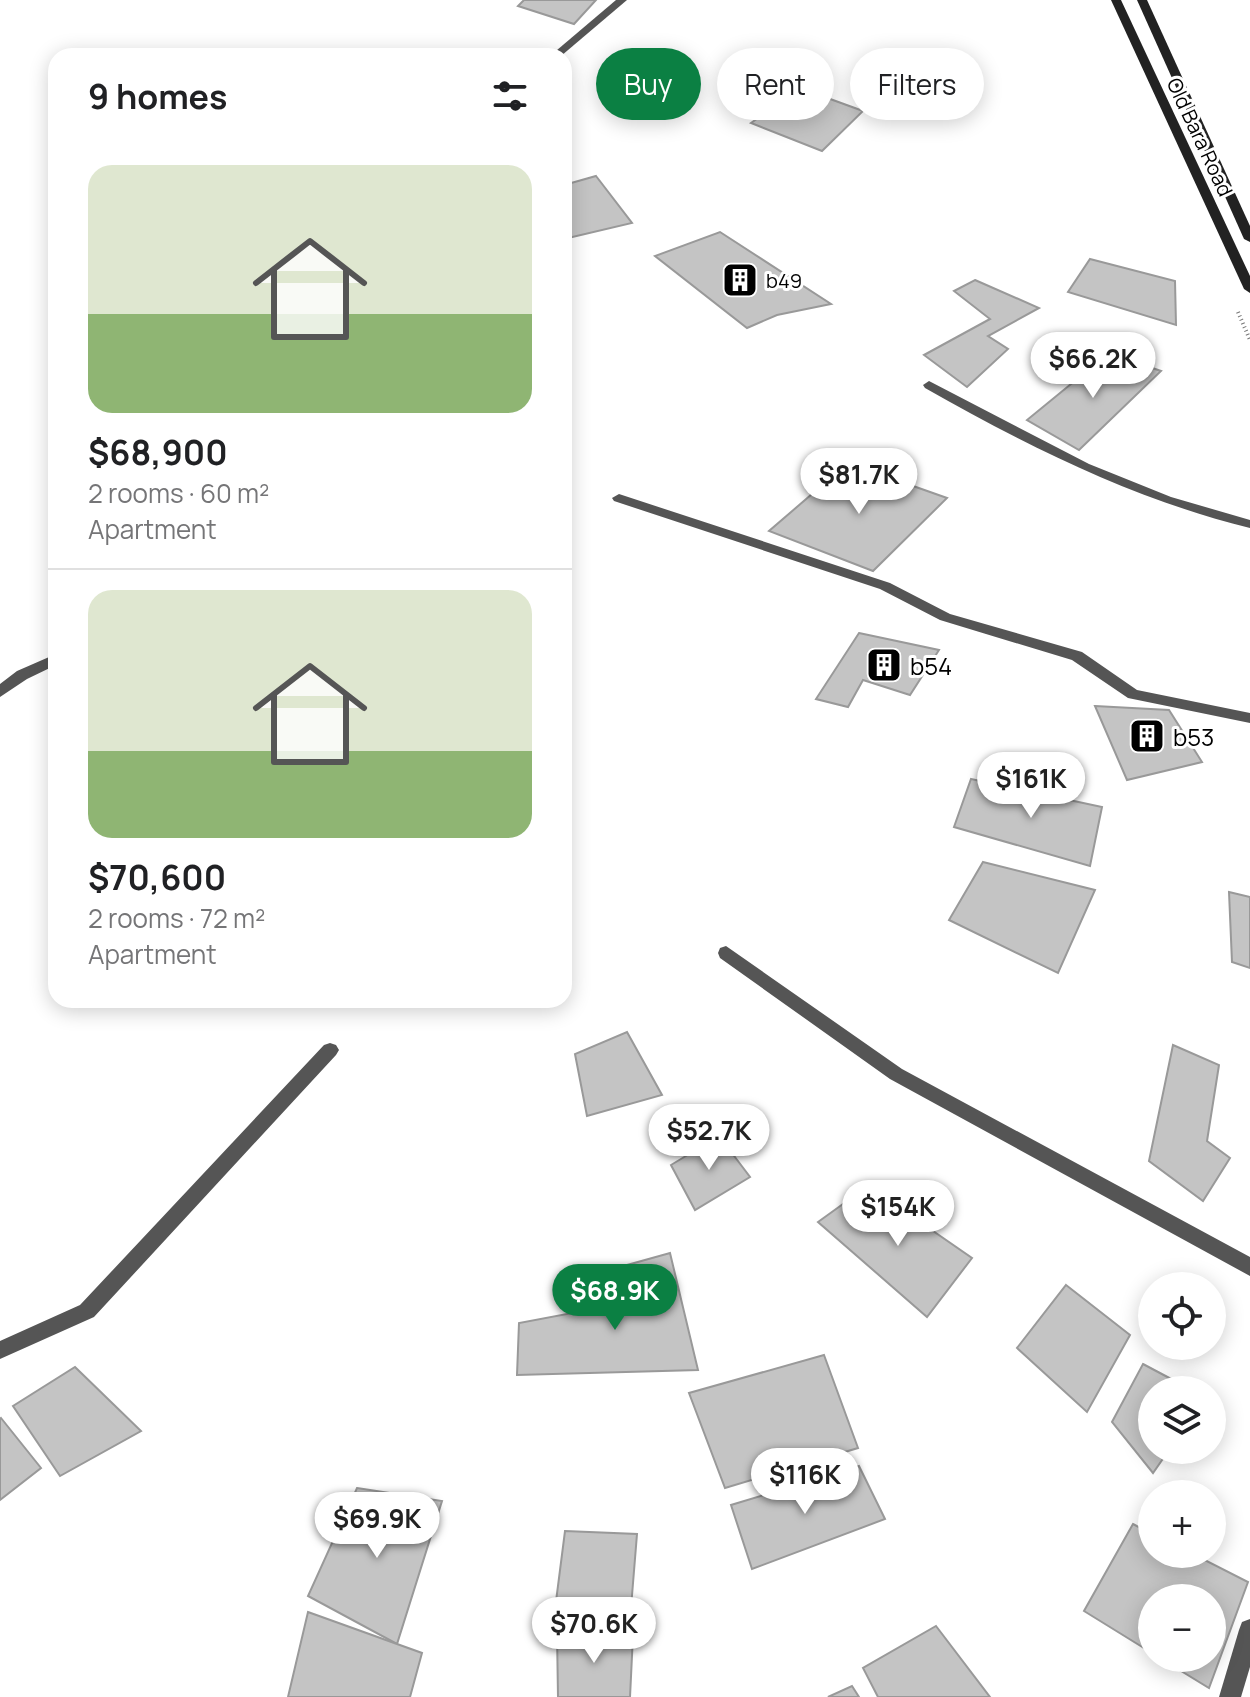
<!DOCTYPE html>
<html lang="en">
<head>
<meta charset="utf-8">
<style>
  body { margin:0; font-family:Manrope,sans-serif; background:#f6f6f6; color:#202124; height:100vh; display:flex; flex-direction:column; font-size:30px; white-space:nowrap }
  * { box-sizing:border-box; margin:0 }
  p { font-size:26px; color:#757577 }
  .icon { flex:none; width:44px; height:44px; fill:none; stroke:currentColor; stroke-width:2; stroke-linecap:round; stroke-linejoin:round }
  .map { position:relative; flex:1; overflow:hidden }
  .panel { position:absolute; left:48px; top:48px; width:524px; height:960px; display:flex; flex-direction:column; background:#fff; border-radius:24px; box-shadow:0 4px 20px #0003 }
  .panel>* { flex:none }
  .banner { position:absolute; left:596px; top:48px; width:534px; height:72px; display:flex; gap:16px }
  .controls { position:absolute; left:1138px; top:1272px; display:grid; gap:16px }
  .controls a { display:grid; place-items:center; width:88px; height:88px; border-radius:50%; background:#fff; box-shadow:0 4px 20px #0003; font-size:40px }
  .price { position:absolute; translate:-50% -68px; padding:0 18px; border-radius:28px; background:#fff; color:#222; font-size:26px; line-height:52px; filter:drop-shadow(0 2px 4px #0008) }
  .price::after { content:''; position:absolute; left:50%; top:48px; width:24px; height:18px; margin-left:-12px; background:inherit; clip-path:polygon(0 0,100% 0,50% 100%) }
  .price.active { background:#0b8043; color:#fff }
  ul { padding:0; list-style:none }
  li { display:grid; align-content:center; gap:16px; height:424px; padding:0 40px }
  li+li { border-top:2px solid #e0e0e0 }
  li span { display:grid; place-items:center; height:248px; border-radius:24px; color:#555 }
  li>.icon { margin-inline-start:auto }
  span .icon { width:144px; height:144px; fill:#fffc; stroke-width:1 }
  li b { font-size:34px }
  h2 { display:flex; justify-content:space-between; align-items:center; height:96px; padding:0 40px; font-size:34px }
  .pill { padding:0 28px; border-radius:36px; background:#fff; box-shadow:0 4px 20px #0003; font-size:28px; line-height:72px }
  .pill.active { background:#0b8043; color:#fff }
  .map>svg:first-child { display:block }
  .building { fill:#c4c4c4; stroke:#999; stroke-width:2 }
  .lines { fill:none; stroke-linecap:round; stroke-linejoin:round }
  .path { stroke:#777; stroke-width:4; stroke-dasharray:1 3; stroke-linecap:butt }
  .minor { fill:#555; fill-rule:evenodd }
  .secondary { fill:#222; fill-rule:evenodd }
  .labels { text-anchor:middle; dominant-baseline:central; stroke-width:6; stroke-linejoin:round; paint-order:stroke }
  .far-street-label { font-size:20px; fill:#000; stroke:#fff }
  .far-poi-label { font-size:20px; fill:#000; stroke:#fff; text-anchor:start }
  .poi-label { font-size:24px; fill:#000; stroke:#fff; text-anchor:start }
</style>
</head>
<body>
<div class="map">
<svg width="1250" height="1697" viewBox="0 0 1250 1697">
  <rect width="100%" height="100%" fill="#fff"/>
  <!-- building -->
  <g class="building">
    <path d="M524 0H596L574 24 518 6Z"/>
    <path d="M800 88 863 111 822 151 751 123Z"/>
    <path d="M596 176 632 223 564 239V185Z"/>
    <path d="M720 232 831 304 777 315 747 328 655 256Z"/>
    <path d="M1090 259 1175 281 1176 325 1068 292Z"/>
    <path d="M975 280 1039 308 988 336 1008 349 967 387 924 355 990 319 954 291Z"/>
    <path d="M1109 353 1161 371 1079 450 1027 420Z"/>
    <path d="M848 463 947 498 873 571 769 531Z"/>
    <path d="M859 633 939 650 910 695 863 680 848 707 816 699Z"/>
    <path d="M1095 706 1169 710 1202 762 1127 780Z"/>
    <path d="M971 779 1102 807 1090 866 954 827Z"/>
    <path d="M983 862 1095 890 1058 973 949 920Z"/>
    <path d="M1229 892 1250 897V968L1232 962Z"/>
    <path d="M627 1032 662 1095 587 1116 575 1054Z"/>
    <path d="M1173 1045 1219 1065 1207 1141 1230 1158 1203 1201 1149 1161Z"/>
    <path d="M719 1136 750 1177 695 1210 671 1165Z"/>
    <path d="M868 1186 972 1258 927 1317 818 1222Z"/>
    <path d="M670 1253 698 1370 517 1375 519 1323 636 1301 627 1265Z"/>
    <path d="M1066 1285 1130 1335 1087 1412 1017 1348Z"/>
    <path d="M824 1355 858 1448 725 1488 689 1393Z"/>
    <path d="M1143 1364 1192 1390H1152V1450H1169L1153 1473 1112 1422Z"/>
    <path d="M75 1367 141 1431 60 1476 13 1406Z"/>
    <path d="M1 1418 41 1468 0 1500V1419Z"/>
    <path d="M859 1466 885 1519 752 1569 731 1505Z"/>
    <path d="M357 1488 442 1501 397 1644 308 1596Z"/>
    <path d="M1133 1524 1152 1534V1554H1193L1248 1582 1209 1688 1160 1658H1212V1598H1152V1653L1084 1611Z"/>
    <path d="M565 1531 637 1534 630 1620 554 1617Z"/>
    <path d="M308 1612 422 1653 410 1697H288Z"/>
    <path d="M936 1626 990 1697H878L863 1668Z"/>
    <path d="M557 1633 633 1635 630 1697H558Z"/>
    <path d="M852 1686 859 1697H828Z"/>
  </g>
  <g class="lines">
    <!-- path -->
    <path class="path" d="M1238 312 1250 340"/>
    <!-- minor -->
    <g class="minor">
      <path d="M616 0H627L561 56H550Z"/>
      <path d="M929 381 1089 464 1171 497 1250 520V528C1133 499 1029 447 925 388L923 385Z"/>
      <path d="M619 494 890 583 950 614 1082 652 1137 690 1250 713V723L1128 698 1072 660 940 620 880 589 614 501 612 498Z"/>
      <path d="M56 654V665L27 679 0 697V684L17 671Z"/>
      <path d="M726 946 902 1069 1250 1257V1276L890 1079 720 958 718 953 720 948Z"/>
      <path d="M330 1043 336 1045 339 1050 336 1055 94 1317 0 1359V1341L80 1305 324 1045Z"/>
      <path d="M1250 1619V1667L1241 1697H1219L1239 1630 1242 1622Z"/>
    </g>
    <!-- secondary -->
    <g class="secondary">
      <path d="M1111 0H1121L1250 276V293L1244 289Z"/>
      <path d="M1137 0H1147L1250 226V242L1244 239Z"/>
    </g>
  </g>
  <!-- icons -->
  <defs>
    <symbol id="building-square" viewBox="-11 -11 22 22"><rect x="-9" y="-9" width="18" height="18" rx="4" fill="#000" stroke="#fff"/><path d="M-4-6H4V6H1V3H-1V6H-4ZM-2.5-4.3h1.7v1.8h-1.7ZM.8-4.3h1.7v1.8H.8ZM-2.5-1h1.7V.8h-1.7ZM.8-1h1.7V.8H.8Z" fill="#fff"/></symbol>
  </defs>
  <g fill-rule="evenodd">
    <use href="#building-square" x="720" y="260" width="40" height="40"/>
    <use href="#building-square" x="864" y="645" width="40" height="40"/>
    <use href="#building-square" x="1127" y="716" width="40" height="40"/>
  </g>
  <g class="labels">
    <!-- far-street labels -->
    <g class="far-street-label">
      <text transform="translate(1200 137) rotate(65)">Old Bara Road</text>
    </g>
    <!-- far-poi labels -->
    <g class="far-poi-label">
      <text x="766" y="280">b49</text>
    </g>
    <!-- poi labels -->
    <g class="poi-label">
      <text x="910" y="665">b54</text>
      <text x="1173" y="736">b53</text>
    </g>
  </g>
</svg>
<div class="controls">
<a><svg class="icon" aria-label="locate" viewBox="0 0 24 24"><circle cx="12" cy="12" r="6"/><path d="M12 2v4M12 18v4M2 12h4M18 12h4"/></svg></a>
<a><svg class="icon" aria-label="layers" viewBox="0 0 24 24"><path d="M12 4l9 5-9 5-9-5zM3 14l9 5 9-5"/></svg></a>
<a>+</a>
<a>−</a>
</div>
<b class="price" style="left:1093px;top:400px">$66.2K</b>
<b class="price" style="left:859px;top:516px">$81.7K</b>
<b class="price" style="left:1031px;top:820px">$161K</b>
<b class="price" style="left:709px;top:1172px">$52.7K</b>
<b class="price" style="left:898px;top:1248px">$154K</b>
<b class="price active" style="left:615px;top:1332px">$68.9K</b>
<b class="price" style="left:805px;top:1516px">$116K</b>
<b class="price" style="left:377px;top:1560px">$69.9K</b>
<b class="price" style="left:594px;top:1665px">$70.6K</b>
<div class="banner">
<a class="pill active">Buy</a>
<a class="pill">Rent</a>
<a class="pill">Filters</a>
</div>
<section class="panel">
<h2>9 homes<svg class="icon" aria-label="filters" viewBox="0 0 24 24"><path d="M4 7h16M4 17h16"/><circle cx="9" cy="7" r="2"/><circle cx="15" cy="17" r="2"/></svg></h2>
<ul>
<li><span style="background:linear-gradient(#dfe7d0 60%,#8fb573 0)"><svg class="icon" aria-label="home" viewBox="0 0 24 24"><path d="M3 11l9-7 9 7M6 9v11h12V9"/></svg></span><div><b>$68,900</b><p>2 rooms · 60 m²</p><p>Apartment</p></div></li>
<li><span style="background:linear-gradient(#dfe7d0 65%,#8fb573 0)"><svg class="icon" aria-label="home" viewBox="0 0 24 24"><path d="M3 11l9-7 9 7M6 9v11h12V9"/></svg></span><div><b>$70,600</b><p>2 rooms · 72 m²</p><p>Apartment</p></div></li>
</ul>
</section>
</div>
</body>
</html>
